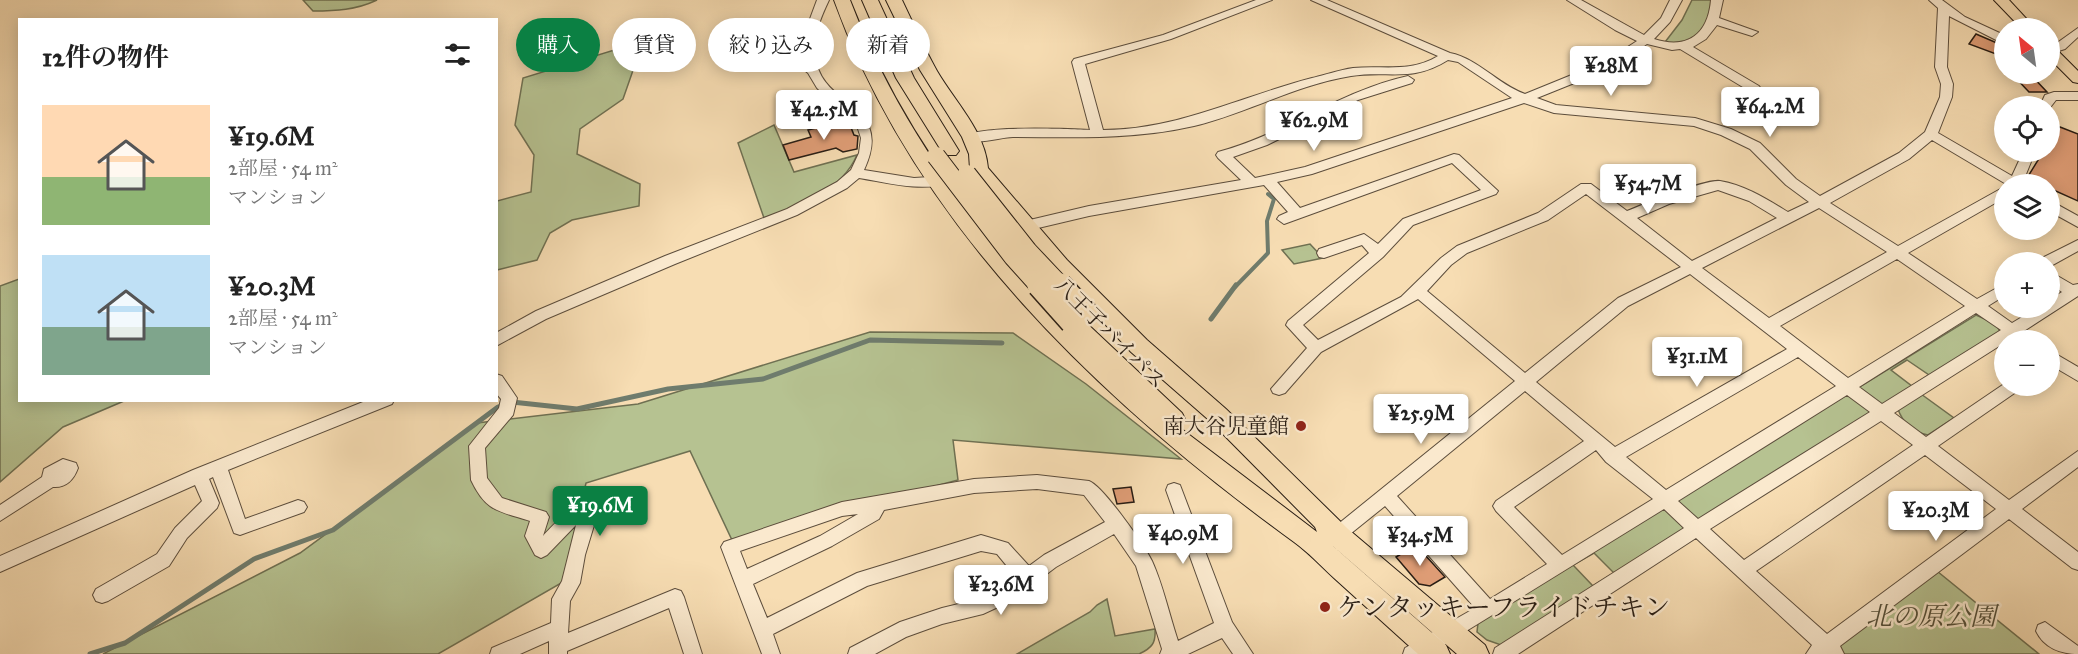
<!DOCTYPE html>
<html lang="ja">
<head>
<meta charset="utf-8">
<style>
  body { margin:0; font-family:"IM FELL Great Primer","Noto Serif JP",serif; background:#f2f2f2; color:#222; height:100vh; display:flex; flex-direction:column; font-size:22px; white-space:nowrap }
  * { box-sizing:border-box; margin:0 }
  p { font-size:20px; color:#767676 }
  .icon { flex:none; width:33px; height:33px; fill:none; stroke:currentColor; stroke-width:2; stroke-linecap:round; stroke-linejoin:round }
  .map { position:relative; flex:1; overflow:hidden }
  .side { position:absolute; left:18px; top:18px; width:480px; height:384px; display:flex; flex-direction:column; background:#fff; border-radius:0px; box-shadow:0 3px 15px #0003 }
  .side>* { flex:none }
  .guide { position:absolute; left:516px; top:18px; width:570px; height:54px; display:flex; gap:12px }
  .needle { width:39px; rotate:331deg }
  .fabs { position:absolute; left:1994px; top:18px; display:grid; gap:12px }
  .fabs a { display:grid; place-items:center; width:66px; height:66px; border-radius:50%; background:#fff; box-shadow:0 3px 15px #0003; font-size:30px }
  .price { position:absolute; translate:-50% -51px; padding:0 14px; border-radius:6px; background:#fff; color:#222; font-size:20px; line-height:39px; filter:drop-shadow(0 2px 3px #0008) }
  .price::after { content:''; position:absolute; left:50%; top:36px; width:18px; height:14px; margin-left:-9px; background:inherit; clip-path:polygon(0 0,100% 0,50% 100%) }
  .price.current { background:#0b8043; color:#fff }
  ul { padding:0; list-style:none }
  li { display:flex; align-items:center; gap:18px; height:150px; padding:0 24px }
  li span { display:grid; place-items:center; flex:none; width:168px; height:120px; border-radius:0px; color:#555 }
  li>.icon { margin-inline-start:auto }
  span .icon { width:72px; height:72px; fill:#fffc; stroke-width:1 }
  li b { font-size:26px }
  h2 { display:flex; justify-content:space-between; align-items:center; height:72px; padding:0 24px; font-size:26px }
  .pill { padding:0 21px; border-radius:27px; background:#fff; box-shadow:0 3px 15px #0003; font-size:21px; line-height:54px }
  .pill.current { background:#0b8043; color:#fff }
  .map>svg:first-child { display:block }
  .green { fill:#b6c291; stroke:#6f7052; stroke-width:1.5; fill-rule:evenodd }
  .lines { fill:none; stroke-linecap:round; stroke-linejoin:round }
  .stream-far1 { stroke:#6f7c6d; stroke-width:4 }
  .stream { stroke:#6f7c6d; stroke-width:5 }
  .building { fill:#df9d76; stroke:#281d14; stroke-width:1.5 }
  .minor-casing { stroke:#5c4d3c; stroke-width:2 }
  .major-casing { stroke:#281d14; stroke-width:2 }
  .highway-casing { stroke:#281d14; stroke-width:2 }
  .minor { fill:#fae9ce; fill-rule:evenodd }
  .major { fill:#f7ddb3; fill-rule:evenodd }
  .highway { fill:#f7ddb3; fill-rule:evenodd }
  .highway-bridge-far1-casing { stroke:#281d14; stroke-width:20; stroke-linecap:butt }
  .highway-bridge-casing { stroke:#281d14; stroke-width:26; stroke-linecap:butt }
  .highway-bridge-far1 { stroke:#f7ddb3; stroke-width:18 }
  .highway-bridge { stroke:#f7ddb3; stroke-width:23 }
  .poi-dot { fill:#8f2418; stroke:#fae9ce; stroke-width:2 }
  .labels { text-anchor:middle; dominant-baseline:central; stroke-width:5; stroke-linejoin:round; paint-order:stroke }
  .street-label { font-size:21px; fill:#281d14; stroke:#fae9ce }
  .poi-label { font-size:21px; fill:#281d14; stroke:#fae9ce; text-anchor:end }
  .near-poi-label { font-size:26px; fill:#281d14; stroke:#fae9ce; text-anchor:start }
  .near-park-label { font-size:26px; font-style:italic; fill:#534f3a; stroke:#fae9ce }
</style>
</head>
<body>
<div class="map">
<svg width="2078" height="654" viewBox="0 0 2078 654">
  <rect width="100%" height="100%" fill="#f7ddb3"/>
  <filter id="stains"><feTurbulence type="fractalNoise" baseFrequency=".00333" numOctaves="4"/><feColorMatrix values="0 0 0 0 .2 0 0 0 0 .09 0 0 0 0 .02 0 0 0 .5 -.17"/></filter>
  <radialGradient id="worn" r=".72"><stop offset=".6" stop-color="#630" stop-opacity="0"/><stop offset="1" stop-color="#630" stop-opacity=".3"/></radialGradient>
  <!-- green -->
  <g class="green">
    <path d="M303 0H377C356 10 336 11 313 11Z"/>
    <path d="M1692 0H1717L1697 41 1662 46 1682 20Z"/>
    <path d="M624 47 638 56 623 99 580 129 577 154 640 184 639 206 572 220 550 233 537 260 497 270V201L531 192 534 155 515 125 523 78Z"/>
    <path d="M774 125 794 172 857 155C841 192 799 206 764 218L738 143Z"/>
    <path d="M1310 244 1323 258 1294 264 1282 250Z"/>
    <path d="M19 279 20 400 124 401 63 427 0 482V286Z"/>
    <path d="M1976 315 1996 324 2000 332 1501 645 1487 640 1477 632 1478 623ZM1907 360 1929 375 1912 386 1891 370ZM1594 553 1614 573 1593 586 1573 565Z"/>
    <path d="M870 332 1013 333 1086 384 1181 459 953 440 958 480 732 540 690 451 586 483 563 582 438 654H103L300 553 477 423 638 404Z"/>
    <path d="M1921 394 1954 418 1928 435C1914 433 1902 422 1898 409Z"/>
    <path d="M1932 567 2039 654H1835L1826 646Z"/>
    <path d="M1107 599 1115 636 1155 629C1156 643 1152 648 1139 654H1017L1090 612 1097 605Z"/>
  </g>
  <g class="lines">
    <!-- stream-far1 -->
    <path class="stream-far1" d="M1235 287 1268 253 1267 221 1274 199 1268 194"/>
    <!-- stream -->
    <g class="stream">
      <path d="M1211 319 1236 285"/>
      <path d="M512 402 577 409 668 389 763 379 870 340 1002 343"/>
      <path d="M90 654 125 643 254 559 333 530 498 407 504 405"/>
    </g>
  </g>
  <!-- building -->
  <g class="building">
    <path d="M1976 34 2004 46V57L1969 44Z"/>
    <path d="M2012 74H2030L2047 92H2029Z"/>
    <path d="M848 120 854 135 858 136 857 149 843 152 836 148 789 160 783 145 811 137 808 130Z"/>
    <path d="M2060 127 2078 134V201L2049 188V184H2041L2027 178 2043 152H2049V143Z"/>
    <path d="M1131 487 1134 502 1117 504 1113 489Z"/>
    <path d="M1416 545 1445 577 1430 586 1419 584 1396 557Z"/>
  </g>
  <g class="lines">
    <defs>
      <g id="minor">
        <path d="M817 0H829C821 17 813 35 815 54 819 110 896 101 864 170L914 178 946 176 951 177 953 180 951 183C920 192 889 183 859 178L847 188 797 215 675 264 546 319 496 346V333L536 311 665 256 787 209 837 182 851 170 859 153 861 138 857 126 817 88 808 73 759 34 765 30 769 32 803 58 804 35Z"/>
        <path d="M1256 0H1272L1171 39 1085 64 1103 130C1178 130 1242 96 1312 78 1325 75 1339 70 1353 68 1383 65 1410 73 1438 56L1311 0H1327L1450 53C1479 59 1497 84 1525 94L1606 61 1637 41 1615 30 1567 0H1581L1644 35 1661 18 1670 0H1682L1670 22 1654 39C1688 50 1708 34 1711 0H1723L1719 18 1758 32 1752 36 1717 25 1706 39 1693 47 1759 86 1761 89 1759 92H1751L1680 49 1672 50 1647 44 1614 67 1537 98 1556 105 1695 118 1731 129 1760 143 1796 179 1820 196 1899 153 1925 132 1940 97 1941 84 1935 67 1938 8 1929 0H1942L1965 17 2004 35V44L1949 16 1947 67 1953 84 1952 97 1938 133 2012 176 2023 152H2035L2022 184H2006L1932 140 1909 159 1830 203 1898 246 2004 187V198L1908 253 1977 299 2004 284V296L1988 306 2012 323 2037 308H2049V300L2062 292 2049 283V271L2073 285 2078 284V296L2024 331 2031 336 2033 340H2015L2012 338 2004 340V343L1894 413 1926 437 2004 384 2021 386 2019 390 1938 446 2009 500 2078 451V467L2022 509 2078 552V570L2072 568 2009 519 1840 646 1844 654H1806L1812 645 1696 538 1518 654H1493L1495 648 1684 528 1664 509 1429 654H1403L1405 648 1475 608 1385 506 1344 539 1338 542 1332 539 1329 534 1332 529 1515 381 1418 299 1321 352 1285 393 1279 395 1273 393 1271 389 1307 348 1286 325 1288 321 1369 253 1362 245 1324 258 1319 257 1317 253 1319 249 1364 234 1378 244 1403 219 1481 190 1452 163 1284 224 1277 219 1279 216 1288 212 1264 185 1089 216 1017 233 1010 228 1017 223 1089 206 1241 180 1218 158 1216 155 1218 152C1285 134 1340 91 1408 76L1414 80 1412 83 1358 100 1267 145 1233 157 1255 178 1305 167 1512 98 1458 62 1448 60C1412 83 1388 70 1351 76 1296 85 1247 113 1194 126 1133 140 1075 137 1013 137 1000 137 973 147 965 137 976 125 1069 129 1090 130L1072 62 1074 59 1163 35ZM1524 103 1554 113 1694 126 1721 135 1750 149 1786 185 1809 202 1788 212C1768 200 1745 185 1720 181 1706 179 1644 204 1627 211L1591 184H1581L1538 213 1457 246 1441 258 1401 297 1318 340 1303 325 1383 257 1413 225 1496 194 1498 191 1459 155 1454 154 1300 208 1277 182 1312 174ZM1718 190 1749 201 1777 218 1692 261 1637 218 1669 204ZM1586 194 1681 267 1618 298 1525 373 1427 291 1451 265 1467 253 1548 220ZM1819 208 1887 252 1769 318 1702 268ZM1897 259 1965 306 1848 378 1780 326ZM1690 274 1787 349 1615 447 1536 382 1628 306ZM1976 313 2001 330 1882 404 1859 387ZM1798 357 1836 386 1666 490 1626 457ZM1525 391 1584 441 1496 501 1493 506 1496 511 1547 564 1490 599 1397 496ZM1847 395 1870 412 1698 519 1678 501ZM1881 421 1913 445 1744 560 1710 529ZM1596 450 1606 462 1653 499 1562 555 1514 507ZM1925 455 1996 509 1827 634 1756 571Z"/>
        <path d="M2078 28V37L2065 49 2049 54V46L2057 43Z"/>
        <path d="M2054 92H2078V100H2056L2049 109V106H2040L2045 95Z"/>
        <path d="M2049 200 2078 216V227L2049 211Z"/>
        <path d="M2078 240V251L2049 267V262H2040L2042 258Z"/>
        <path d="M2049 350 2078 367V381L2049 364Z"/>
        <path d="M496 374 502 376 517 398 513 415 485 448 487 478 502 498 546 512 549 517 543 536C556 522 581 493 595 522L585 555 580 583 570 601 568 633 675 589 681 591 684 597 702 654H684L669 608 567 651V654H549V641L520 654H490L492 648 551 623 552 599 562 581 576 525 547 555 541 558 535 555 525 536 530 521C499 511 486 512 471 480L469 446 499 408 501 399 496 393Z"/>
        <path d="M368 400H394L392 404 228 470 245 519 298 500 304 502 307 507 304 512 240 535 234 533 213 477 209 479 219 503 217 508 187 538 169 566 108 601 102 603 96 601 93 595 96 589 157 554 175 528 202 501 195 485 0 572V556L193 470Z"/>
        <path d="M63 459 76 463 78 468C74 479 67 488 53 487L0 521V505L42 477 44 469Z"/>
        <path d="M1037 475 1089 481C1103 486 1145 546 1152 561 1163 585 1169 614 1178 641L1214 623 1166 490 1168 485 1174 483 1180 485 1232 622 1253 654H1233L1222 638 1188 654H1160L1162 649 1136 566 1114 534 1056 567 1011 601 983 614 942 624 906 637 875 654H848L850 648 900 622 942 608 975 600 999 589 1016 577 997 554 981 551 867 586 773 634 780 654H762L721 547 724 542 842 502 974 479ZM1037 489 1084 495 1105 522 1044 555 1029 566 1008 543 981 535 857 573 767 618 753 584 832 546 879 519 884 510 974 493ZM858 514 820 536 747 569 740 551 842 516Z"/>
        <path d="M2045 622 2078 646V654C2061 654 2044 648 2036 631L2038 625Z"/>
      </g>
      <g id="major">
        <path d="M1994 0H2009L2035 28H2021Z"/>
        <path d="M2049 46 2054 47 2078 71V83L2073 82 2049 58Z"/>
      </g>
      <g id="highway">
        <path d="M834 0H850C896 121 973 226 1063 319L1072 314 1079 316 1182 413 1185 419 1179 427 1317 532 1315 527 1210 421 1131 352 1018 231 970 169 969 154 962 137 920 70 886 0H902C913 23 924 48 937 71 955 102 985 131 988 168L1067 260 1147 340 1226 409 1348 529 1485 645 1489 654H1457L1326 540 1446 645 1450 654H1418C1390 629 1362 603 1334 578 1321 566 1308 552 1294 542 1103 403 916 227 834 0Z"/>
        <path d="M862 0H878L914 78 959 151 956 155H944L896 78Z"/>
      </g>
    </defs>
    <!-- minor casing -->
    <use href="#minor" class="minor-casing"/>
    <!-- major casing -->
    <use href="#major" class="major-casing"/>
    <!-- highway casing -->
    <use href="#highway" class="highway-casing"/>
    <!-- minor -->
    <use href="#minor" class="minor"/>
    <!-- major -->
    <use href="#major" class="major"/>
    <!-- highway -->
    <use href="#highway" class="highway"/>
    <defs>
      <g id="highway-bridge-far1">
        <path d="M936 156 1013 257 1040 287"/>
        <path d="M967 174 1028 251 1062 287"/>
      </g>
      <g id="highway-bridge">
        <path d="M1039 285 1072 322"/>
        <path d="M1060 285 1087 314"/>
      </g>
    </defs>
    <!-- highway-bridge-far1 casing -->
    <use href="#highway-bridge-far1" class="highway-bridge-far1-casing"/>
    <!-- highway-bridge casing -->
    <use href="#highway-bridge" class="highway-bridge-casing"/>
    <!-- highway-bridge-far1 -->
    <use href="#highway-bridge-far1" class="highway-bridge-far1"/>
    <!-- highway-bridge -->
    <use href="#highway-bridge" class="highway-bridge"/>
  </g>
  <!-- markers -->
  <g class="poi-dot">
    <circle cx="1301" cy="426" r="6"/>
    <circle cx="1325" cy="607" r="6"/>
  </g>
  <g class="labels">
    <!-- street labels -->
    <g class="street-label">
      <text transform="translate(1110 333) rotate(45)">八王子バイパス</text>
    </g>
    <!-- poi labels -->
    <g class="poi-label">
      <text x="1289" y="426">南大谷児童館</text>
    </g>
    <!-- near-poi labels -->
    <g class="near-poi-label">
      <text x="1337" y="607">ケンタッキーフライドチキン</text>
    </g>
    <!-- near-park labels -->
    <g class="near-park-label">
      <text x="1931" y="616">北の原公園</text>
    </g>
  </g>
  <rect width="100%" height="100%" filter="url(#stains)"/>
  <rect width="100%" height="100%" fill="url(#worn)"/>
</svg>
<div class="fabs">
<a><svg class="needle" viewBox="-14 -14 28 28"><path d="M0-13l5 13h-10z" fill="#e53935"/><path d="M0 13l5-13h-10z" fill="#767676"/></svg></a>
<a><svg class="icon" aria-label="locate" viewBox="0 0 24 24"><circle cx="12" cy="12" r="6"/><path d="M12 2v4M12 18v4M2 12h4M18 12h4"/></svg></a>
<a><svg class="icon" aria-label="layers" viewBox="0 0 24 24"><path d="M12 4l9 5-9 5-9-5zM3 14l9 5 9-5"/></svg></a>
<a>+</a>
<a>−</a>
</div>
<b class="price" style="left:1611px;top:97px">¥28M</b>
<b class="price" style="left:1770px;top:138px">¥64.2M</b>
<b class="price" style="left:824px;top:141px">¥42.5M</b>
<b class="price" style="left:1314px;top:152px">¥62.9M</b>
<b class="price" style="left:1648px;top:215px">¥54.7M</b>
<b class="price" style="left:1697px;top:388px">¥31.1M</b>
<b class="price" style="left:1421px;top:445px">¥25.9M</b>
<b class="price current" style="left:600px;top:537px">¥19.6M</b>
<b class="price" style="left:1936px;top:542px">¥20.3M</b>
<b class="price" style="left:1183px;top:565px">¥40.9M</b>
<b class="price" style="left:1420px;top:567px">¥34.5M</b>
<b class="price" style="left:1001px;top:616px">¥23.6M</b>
<div class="guide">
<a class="pill current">購入</a>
<a class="pill">賃貸</a>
<a class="pill">絞り込み</a>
<a class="pill">新着</a>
</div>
<section class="side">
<h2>12件の物件<svg class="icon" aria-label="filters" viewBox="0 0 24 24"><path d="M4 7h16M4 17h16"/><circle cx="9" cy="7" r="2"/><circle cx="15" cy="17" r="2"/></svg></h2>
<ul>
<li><span style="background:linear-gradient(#ffd9b3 60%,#8fb573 0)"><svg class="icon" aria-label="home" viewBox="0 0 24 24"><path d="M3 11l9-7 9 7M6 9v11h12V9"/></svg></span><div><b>¥19.6M</b><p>2部屋 · 54 m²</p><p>マンション</p></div></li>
<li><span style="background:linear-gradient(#bfe0f5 60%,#7fa58c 0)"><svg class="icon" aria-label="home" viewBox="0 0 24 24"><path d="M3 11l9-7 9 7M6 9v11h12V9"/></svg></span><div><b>¥20.3M</b><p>2部屋 · 54 m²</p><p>マンション</p></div></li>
</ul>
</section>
</div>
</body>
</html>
